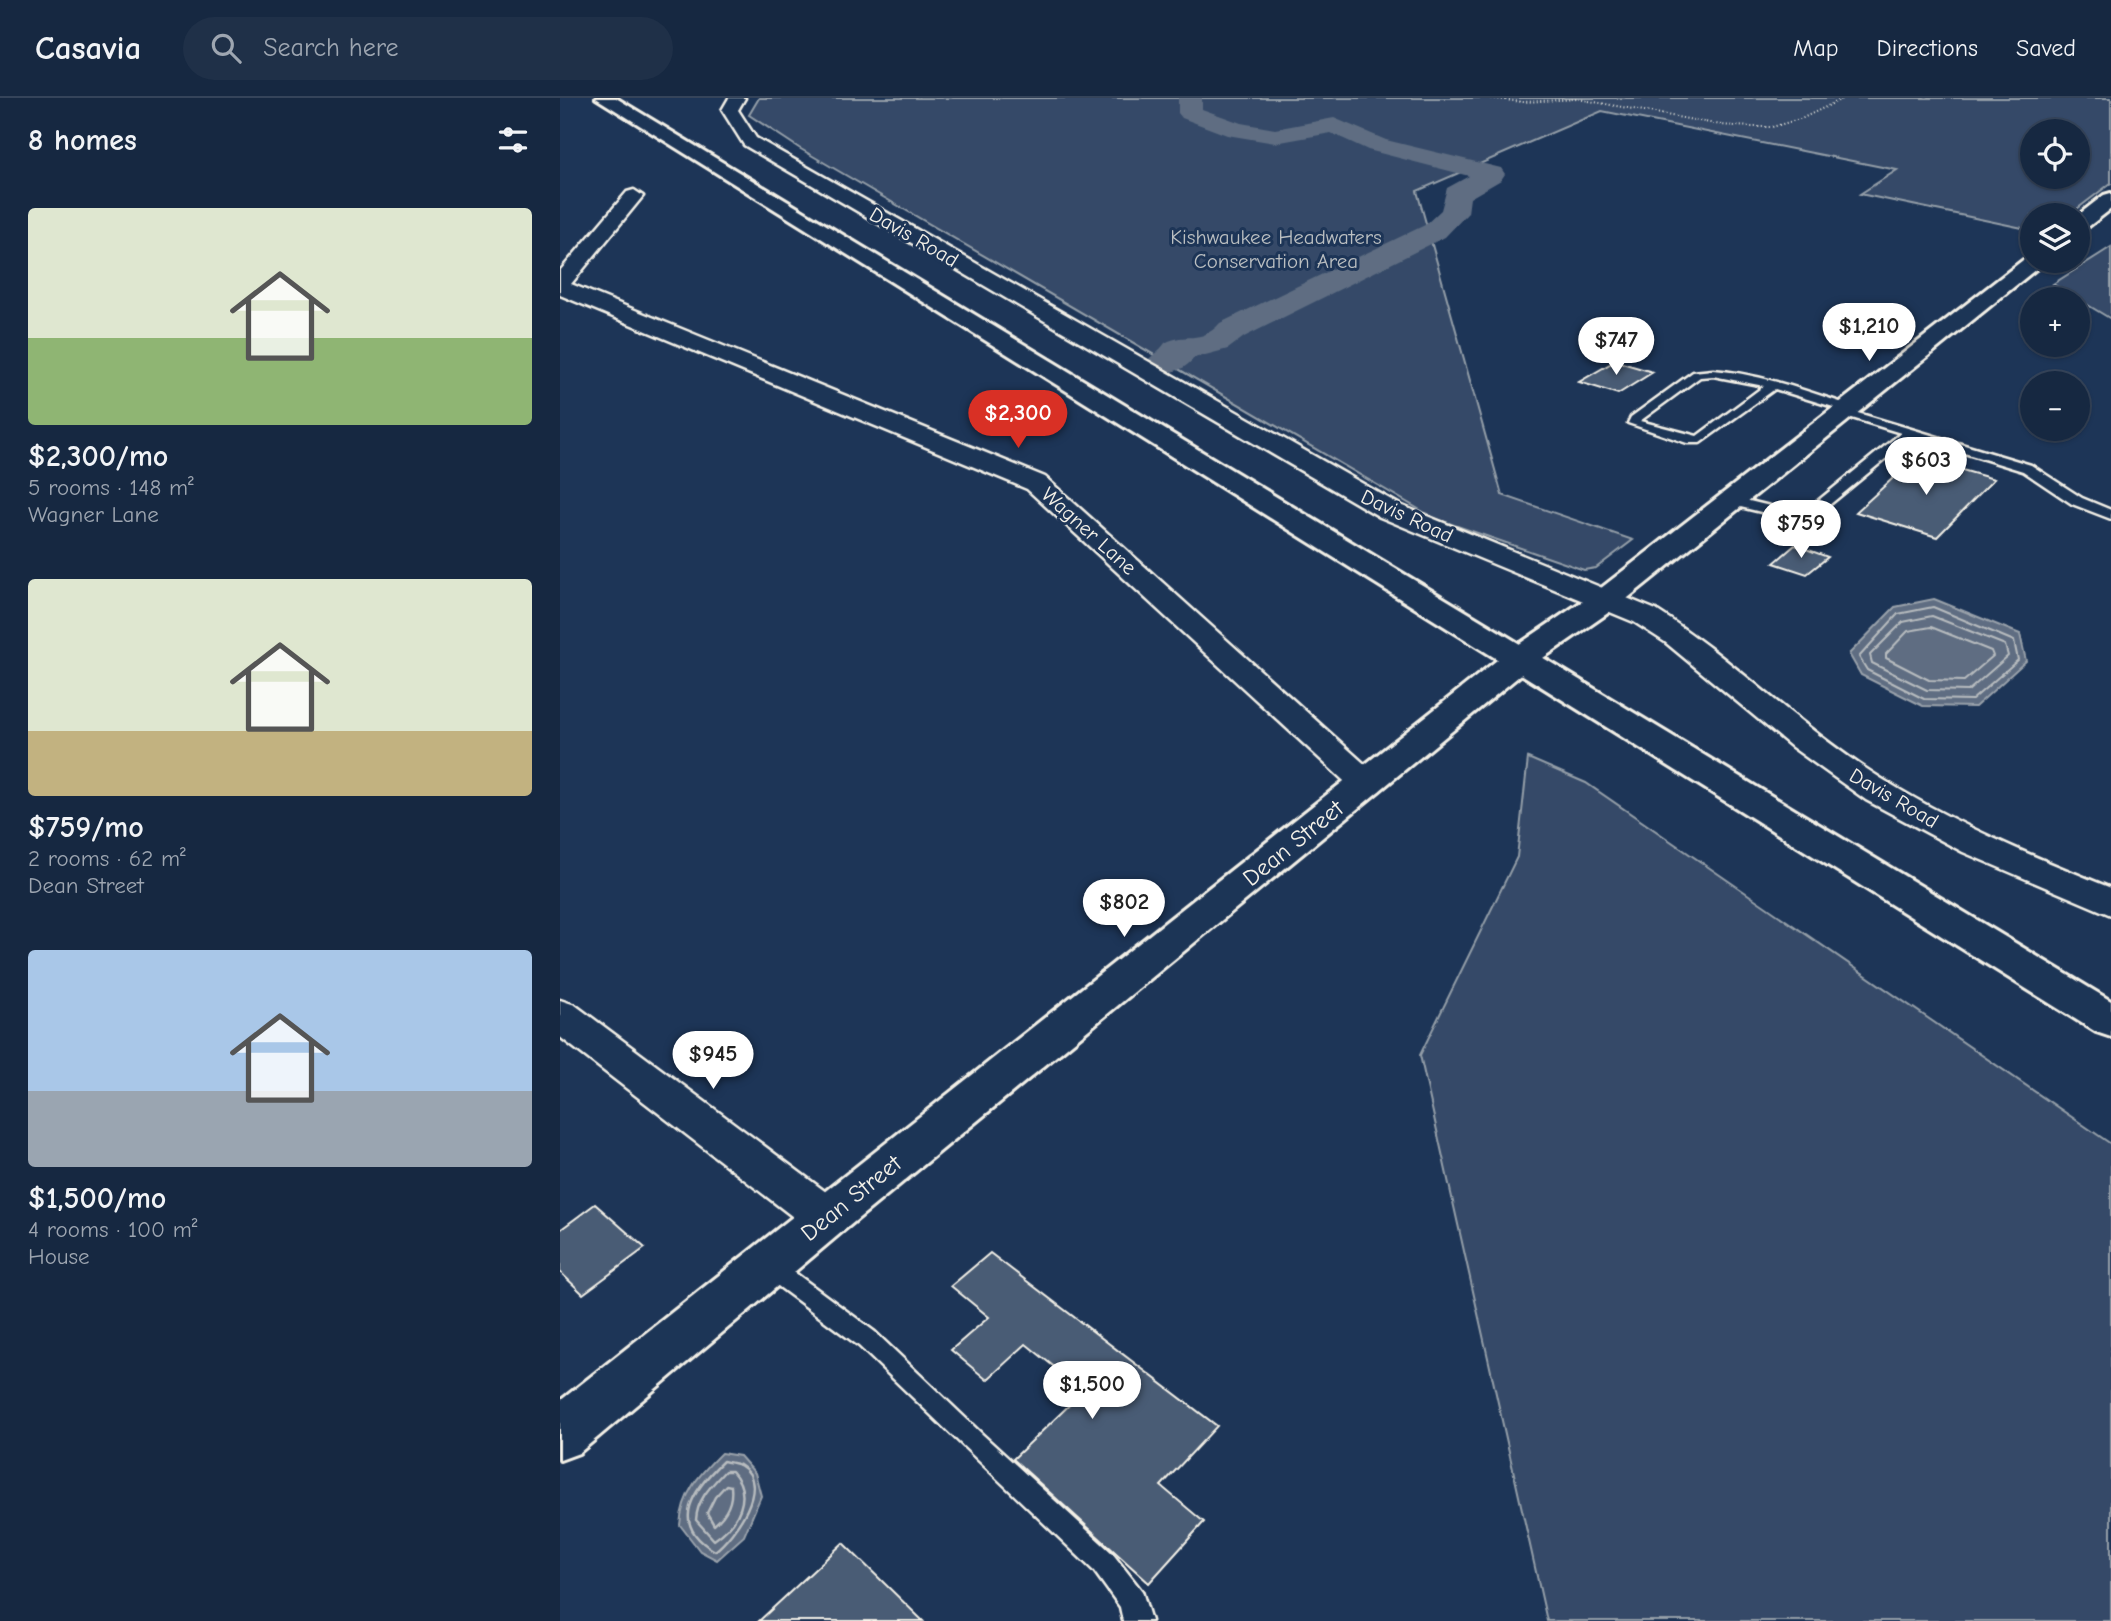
<!DOCTYPE html>
<html lang="en">
<head>
<meta charset="utf-8">
<style>
  body { margin:0; font-family:"Comic Neue",sans-serif; background:#1f3048; color:#f1f3f6; height:100vh; display:flex; flex-direction:column; font-size:26px; white-space:nowrap }
  * { box-sizing:border-box; margin:0 }
  p { font-size:23px; color:#9ea6b1 }
  .icon { flex:none; width:38px; height:38px; fill:none; stroke:currentColor; stroke-width:2; stroke-linecap:round; stroke-linejoin:round }
  .map { position:relative; flex:1; overflow:hidden }
  .side { display:flex; flex-direction:column; background:#162841; width:560px }
  .side>* { flex:none }
  .buttons { position:absolute; left:1460px; top:21px; display:grid; gap:14px }
  .buttons a { display:grid; place-items:center; width:70px; height:70px; border-radius:50%; background:#162841; box-shadow:0 2px 5px #0004,0 0 0 2px #35445a; font-size:35px }
  .price { position:absolute; translate:-50% -60px; padding:0 16px; border-radius:24px; background:#fff; color:#222; font-size:23px; line-height:46px; filter:drop-shadow(0 2px 4px #0008) }
  .price::after { content:''; position:absolute; left:50%; top:42px; width:21px; height:16px; margin-left:-10px; background:inherit; clip-path:polygon(0 0,100% 0,50% 100%) }
  .price.on { background:#d93025; color:#fff }
  ul { padding:0; list-style:none }
  li { display:grid; align-content:center; gap:14px; height:371px; padding:0 28px }
  li span { display:grid; place-items:center; height:217px; border-radius:7px; color:#555 }
  li>.icon { margin-inline-start:auto }
  span .icon { width:126px; height:126px; fill:#fffc; stroke-width:1 }
  li b { font-size:30px }
  h2 { display:flex; justify-content:space-between; align-items:center; height:84px; padding:0 28px; font-size:30px }
  header { display:flex; align-items:center; gap:42px; box-sizing:border-box; height:98px; padding:0 35px; background:#162841; border-bottom:2px solid #35445a }
  header strong { font-size:33px }
  nav { display:flex; gap:38px; margin-inline-start:auto; font-size:24px }
  .search { width:490px; height:63px; background:#1f3048; display:flex; align-items:center; gap:18px; box-sizing:border-box; padding:0 24px; border-radius:38px; color:#9ea6b1; font-size:26px }
  main { display:flex; flex:1; min-height:0 }
  .map>svg:first-child { display:block }
  .green { fill:#354a67; stroke:#949ea8; stroke-width:2; fill-rule:evenodd }
  .water { fill:#5e6d82; stroke:#9aa2ab; stroke-width:2 }
  .lines { fill:none; stroke-linecap:round; stroke-linejoin:round }
  .shore-far1 { stroke:#b8bcbf; stroke-width:2 }
  .shore { stroke:#b8bcbf; stroke-width:2.5 }
  .river { fill:#5e6d82; fill-rule:evenodd }
  .building { fill:#485b74; stroke:#f4f1e8; stroke-width:2 }
  .service-casing { stroke:#f4f1e8; stroke-width:5 }
  .minor-casing { stroke:#f4f1e8; stroke-width:5 }
  .tertiary-casing { stroke:#f4f1e8; stroke-width:6 }
  .primary-casing { stroke:#f4f1e8; stroke-width:6 }
  .path { stroke:#f4f1e8; stroke-width:2; stroke-dasharray:1 2.5; stroke-linecap:butt }
  .service { fill:#1d3557; fill-rule:evenodd }
  .minor { fill:#1d3557; fill-rule:evenodd }
  .tertiary { fill:#1d3557; fill-rule:evenodd }
  .primary { fill:#1d3557; fill-rule:evenodd }
  .labels { text-anchor:middle; dominant-baseline:central; stroke-width:6; stroke-linejoin:round; paint-order:stroke }
  .far-street-label { font-size:21px; fill:#f4f1e8; stroke:#1d3557 }
  .far-park-label { font-size:21px; fill:#bbbfc1; stroke:#1d3557 }
  .street-label { font-size:24px; fill:#f4f1e8; stroke:#1d3557 }
</style>
</head>
<body>
<header>
<strong>Casavia</strong>
<div class="search"><svg class="icon" aria-label="search" viewBox="0 0 24 24"><circle cx="10" cy="10" r="6"/><path d="M15 15l6 6"/></svg>Search here</div>
<nav><a>Map</a><a>Directions</a><a>Saved</a></nav>
</header>
<main>
<section class="side">
<h2>8 homes<svg class="icon" aria-label="filters" viewBox="0 0 24 24"><path d="M4 7h16M4 17h16"/><circle cx="9" cy="7" r="2"/><circle cx="15" cy="17" r="2"/></svg></h2>
<ul>
<li><span style="background:linear-gradient(#dfe7d0 60%,#8fb573 0)"><svg class="icon" aria-label="home" viewBox="0 0 24 24"><path d="M3 11l9-7 9 7M6 9v11h12V9"/></svg></span><div><b>$2,300/mo</b><p>5 rooms · 148 m²</p><p>Wagner Lane</p></div></li>
<li><span style="background:linear-gradient(#dfe7d0 70%,#c2b280 0)"><svg class="icon" aria-label="home" viewBox="0 0 24 24"><path d="M3 11l9-7 9 7M6 9v11h12V9"/></svg></span><div><b>$759/mo</b><p>2 rooms · 62 m²</p><p>Dean Street</p></div></li>
<li><span style="background:linear-gradient(#a9c7e8 65%,#9aa5b1 0)"><svg class="icon" aria-label="home" viewBox="0 0 24 24"><path d="M3 11l9-7 9 7M6 9v11h12V9"/></svg></span><div><b>$1,500/mo</b><p>4 rooms · 100 m²</p><p>House</p></div></li>
</ul>
</section>
<div class="map">
<svg width="1551" height="1523" viewBox="0 0 1551 1523">
  <rect width="100%" height="100%" fill="#1d3557"/>
  <filter id="ink" filterUnits="userSpaceOnUse"><feTurbulence type="fractalNoise" baseFrequency=".0143" numOctaves="2"/><feDisplacementMap in="SourceGraphic" scale="14" xChannelSelector="R" yChannelSelector="G"/><feConvolveMatrix kernelMatrix="1 2 1 2 8 2 1 2 1" color-interpolation-filters="sRGB"/></filter>
  <g filter="url(#ink)">
    <!-- green -->
    <g class="green">
      <path d="M199 0H1551V85L1509 117H1472V132L1300 96 1337 72 1042 13 857 93 942 397 1073 442 1036 470 1024 472 874 420 239 50 189 17ZM1472 33H1517V79H1472Z"/>
      <path d="M1551 149V221L1493 186Z"/>
      <path d="M968 660 1026 685 1551 1046V1523H987L860 957 957 759Z"/>
    </g>
    <!-- water -->
    <g class="water">
      <path d="M1374 501 1460 536 1466 563 1415 609 1363 608 1301 577 1289 556 1335 509Z"/>
      <path d="M161 1355 180 1358 195 1375 201 1398 184 1438 157 1462 140 1453 120 1427C122 1395 139 1377 161 1355Z"/>
    </g>
    <g class="lines">
      <!-- shore-far1 -->
      <g class="shore-far1">
        <path d="M1373 509 1454 543 1458 562 1412 602 1364 601 1307 572 1299 559 1338 516Z"/>
        <path d="M1372 518 1445 547 1448 558 1408 593 1367 592 1312 565 1310 557 1343 524Z"/>
        <path d="M1371 529 1431 553 1433 558 1404 583 1369 582 1326 560V556L1348 533Z"/>
      </g>
      <!-- shore -->
      <g class="shore">
        <path d="M163 1363C168 1364 175 1365 180 1367 213 1386 174 1438 155 1453 107 1426 134 1391 163 1363Z"/>
        <path d="M165 1373H172C194 1397 178 1426 154 1442L136 1422C137 1401 151 1388 165 1373Z"/>
        <path d="M166 1387 171 1388C173 1404 166 1417 154 1427L147 1415 155 1399Z"/>
      </g>
      <!-- river -->
      <path class="river" d="M618 0H642V11L681 25 715 31 774 20 826 42 941 70 945 76 941 82 910 100 908 115 885 139 684 239 668 251 634 260C624 274 605 277 590 273L585 266C592 256 599 254 605 245 626 233 639 248 660 225L865 127 881 112 887 90 909 78 808 52 771 35 715 45 667 37 622 20 618 15Z"/>
    </g>
    <!-- building -->
    <g class="building">
      <path d="M1055 263 1093 274 1058 296 1019 284Z"/>
      <path d="M1356 359 1434 381 1377 439 1296 414Z"/>
      <path d="M1235 447 1268 459 1247 476 1214 465Z"/>
      <path d="M35 1106 85 1150 23 1196 0 1174V1132Z"/>
      <path d="M430 1155 657 1328 601 1388 644 1424 589 1485 453 1361 524 1293 466 1246 427 1282 391 1252 429 1219 391 1188Z"/>
      <path d="M283 1445 363 1523H199Z"/>
    </g>
    <g class="lines">
      <defs>
        <g id="service">
          <path d="M1153 272C1201 276 1246 293 1292 308L1294 310 1291 313 1471 367 1522 400 1551 412V421L1512 406 1463 373 1352 339 1257 417 1222 419 1168 406V400L1173 399 1222 411H1248L1341 335 1279 316 1277 314 1280 311 1215 291 1140 345H1127L1068 325 1071 319 1133 274ZM1153 278 1204 288 1137 338 1080 323 1140 279Z"/>
          <path d="M207 1157 215 1160 315 1234 423 1337 552 1455 582 1493 591 1523H563L560 1509 534 1473 299 1248 199 1174 196 1167 199 1160Z"/>
        </g>
        <g id="minor">
          <path d="M169 0H185L178 12 196 40 840 407 1096 512C1167 557 1228 618 1299 666 1377 719 1464 755 1551 790V817L1403 754 1306 702 1232 649 1105 544 1074 524 820 419 184 47 162 12Z"/>
          <path d="M74 92 83 98 11 186 485 379 819 679 824 686 819 693 807 697 795 693 467 391 0 197V173L67 94Z"/>
          <path d="M0 902 15 907 282 1106 289 1119 282 1132 266 1138 250 1132 0 939Z"/>
        </g>
        <g id="tertiary">
          <path d="M1551 95V111L1524 132 1517 134V118L1544 97Z"/>
          <path d="M1472 157V163H1484L1481 167 1058 508 970 569 283 1133 19 1355 0 1362V1303L946 555 1036 494 1467 159Z"/>
        </g>
        <path id="primary" d="M36 0H56L1551 903V939L1536 934Z"/>
      </defs>
      <!-- service casing -->
      <use href="#service" class="service-casing"/>
      <!-- minor casing -->
      <use href="#minor" class="minor-casing"/>
      <!-- tertiary casing -->
      <use href="#tertiary" class="tertiary-casing"/>
      <!-- primary casing -->
      <use href="#primary" class="primary-casing"/>
      <!-- path -->
      <path class="path" d="M928 0 963 4 1018 1 1161 27 1191 29H1212L1243 20 1284 0"/>
      <!-- service -->
      <use href="#service" class="service"/>
      <!-- minor -->
      <use href="#minor" class="minor"/>
      <!-- tertiary -->
      <use href="#tertiary" class="tertiary"/>
      <!-- primary -->
      <use href="#primary" class="primary"/>
    </g>
  </g>
  <g class="labels">
    <!-- far-street labels -->
    <g class="far-street-label">
      <text transform="translate(354 139) rotate(30)">Davis Road</text>
      <text transform="translate(847 418) rotate(25)">Davis Road</text>
      <text transform="translate(529 433) rotate(42)">Wagner Lane</text>
      <text transform="translate(1334 700) rotate(30)">Davis Road</text>
    </g>
    <!-- far-park labels -->
    <g class="far-park-label">
      <text x="716" y="139">Kishwaukee Headwaters<tspan x="716" dy="24">Conservation Area</tspan></text>
    </g>
    <!-- street labels -->
    <g class="street-label">
      <text transform="translate(733 745) rotate(-39)">Dean Street</text>
      <text transform="translate(291 1100) rotate(-39)">Dean Street</text>
    </g>
  </g>
</svg>
<div class="buttons">
<a><svg class="icon" aria-label="locate" viewBox="0 0 24 24"><circle cx="12" cy="12" r="6"/><path d="M12 2v4M12 18v4M2 12h4M18 12h4"/></svg></a>
<a><svg class="icon" aria-label="layers" viewBox="0 0 24 24"><path d="M12 4l9 5-9 5-9-5zM3 14l9 5 9-5"/></svg></a>
<a>+</a>
<a>−</a>
</div>
<b class="price" style="left:1309px;top:265px">$1,210</b>
<b class="price" style="left:1056px;top:279px">$747</b>
<b class="price on" style="left:458px;top:352px">$2,300</b>
<b class="price" style="left:1366px;top:399px">$603</b>
<b class="price" style="left:1241px;top:462px">$759</b>
<b class="price" style="left:564px;top:841px">$802</b>
<b class="price" style="left:153px;top:993px">$945</b>
<b class="price" style="left:532px;top:1323px">$1,500</b>
</div>
</main>
</body>
</html>
